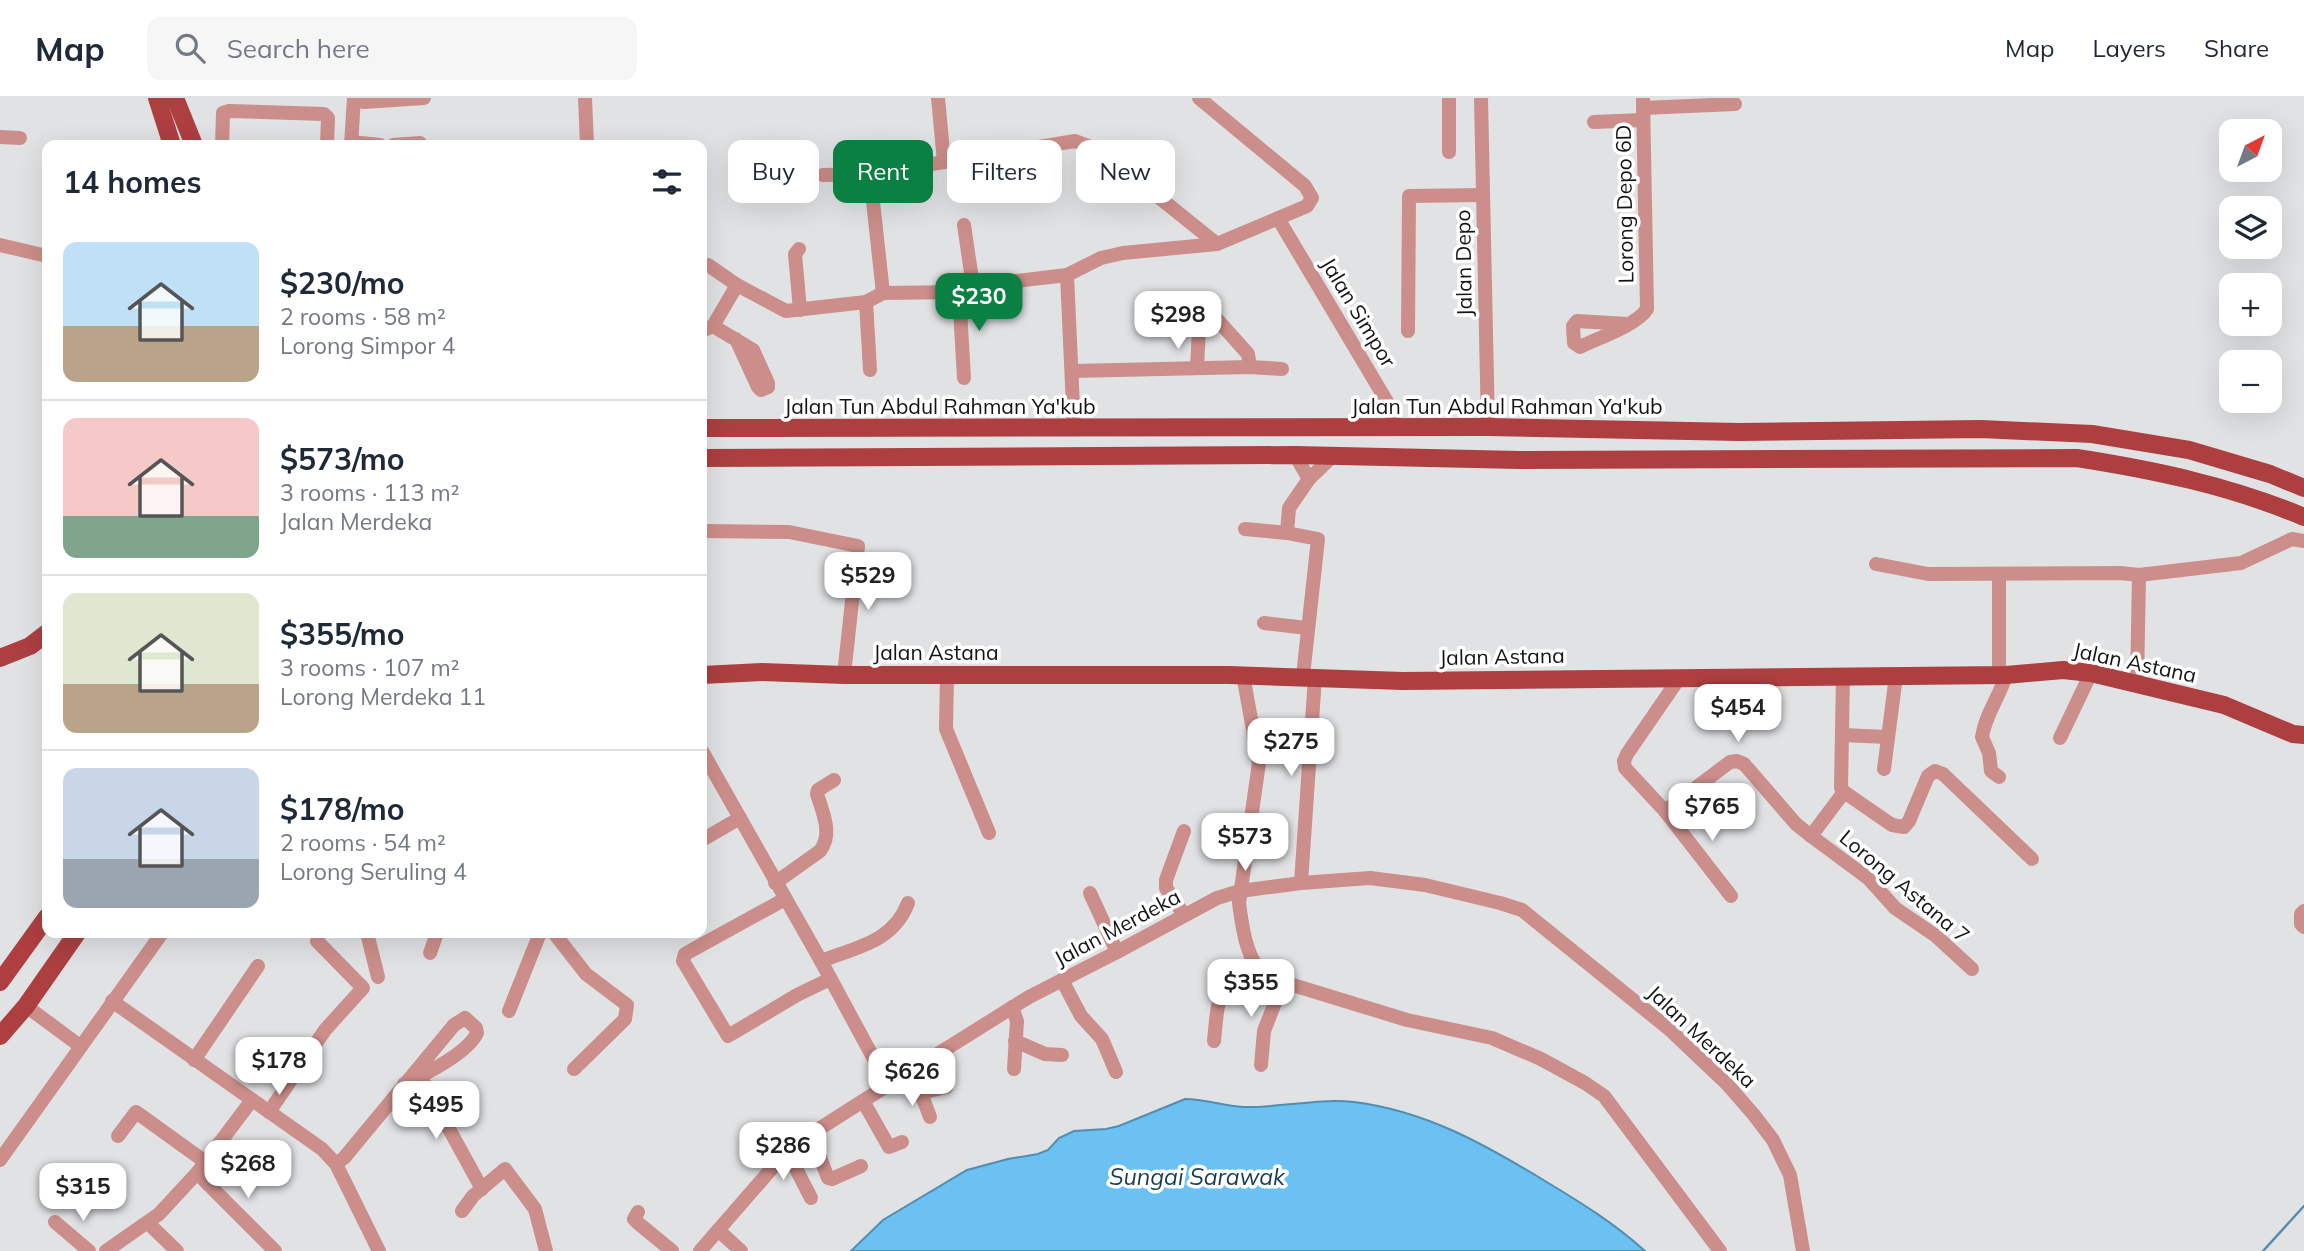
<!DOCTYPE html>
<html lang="en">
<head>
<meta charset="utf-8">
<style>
  body { margin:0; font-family:Mulish,sans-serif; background:#f6f6f7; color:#1f2937; height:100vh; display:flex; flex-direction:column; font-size:26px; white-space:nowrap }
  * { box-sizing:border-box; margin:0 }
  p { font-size:23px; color:#747a83 }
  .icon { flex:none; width:38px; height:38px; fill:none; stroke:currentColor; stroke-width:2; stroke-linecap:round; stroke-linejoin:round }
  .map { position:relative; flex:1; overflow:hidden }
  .details { position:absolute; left:42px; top:42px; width:665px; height:798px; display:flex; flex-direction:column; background:#fff; border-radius:14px; box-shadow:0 7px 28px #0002 }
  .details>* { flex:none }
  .top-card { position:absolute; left:728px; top:42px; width:665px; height:63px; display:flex; gap:14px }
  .needle { width:46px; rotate:41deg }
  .fabs { position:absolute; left:2219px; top:21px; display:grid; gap:14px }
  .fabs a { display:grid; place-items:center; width:63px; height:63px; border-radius:14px; background:#fff; box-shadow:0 7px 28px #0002; font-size:35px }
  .price { position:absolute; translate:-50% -60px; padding:0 16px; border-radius:14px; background:#fff; color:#222; font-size:23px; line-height:46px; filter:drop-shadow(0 2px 4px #0008) }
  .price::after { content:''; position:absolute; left:50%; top:42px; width:21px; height:16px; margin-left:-10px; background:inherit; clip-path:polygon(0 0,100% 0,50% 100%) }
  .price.current { background:#0b8043; color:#fff }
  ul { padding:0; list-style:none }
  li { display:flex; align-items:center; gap:21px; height:175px; padding:0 21px }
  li+li { border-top:2px solid #e0e1e3 }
  li span { display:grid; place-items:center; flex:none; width:196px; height:140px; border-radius:14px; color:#555 }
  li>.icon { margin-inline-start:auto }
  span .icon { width:84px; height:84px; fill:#fffc; stroke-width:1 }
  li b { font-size:30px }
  h2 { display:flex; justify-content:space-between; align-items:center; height:84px; padding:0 21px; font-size:30px }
  .tag { padding:0 24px; border-radius:14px; background:#fff; box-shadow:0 7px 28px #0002; font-size:24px; line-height:63px }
  .tag.current { background:#0b8043; color:#fff }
  header { display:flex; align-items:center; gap:42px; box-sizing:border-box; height:98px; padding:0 35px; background:#fff; border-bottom:2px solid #e0e1e3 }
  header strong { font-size:33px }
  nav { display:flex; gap:38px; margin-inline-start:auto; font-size:24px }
  .search { width:490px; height:63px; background:#f6f6f7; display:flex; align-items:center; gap:18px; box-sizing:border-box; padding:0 24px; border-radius:14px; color:#747a83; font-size:26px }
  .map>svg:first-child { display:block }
  .water { fill:#6cc1f3; stroke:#528db0; stroke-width:2 }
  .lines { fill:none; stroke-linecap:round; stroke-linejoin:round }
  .stream { stroke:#528db0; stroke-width:2.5 }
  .minor { stroke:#cc8e8a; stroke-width:14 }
  .major { stroke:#ad3f41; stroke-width:18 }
  .labels { text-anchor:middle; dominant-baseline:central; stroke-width:7; stroke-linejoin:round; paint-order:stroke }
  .street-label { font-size:21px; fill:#141415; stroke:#fff }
  .water-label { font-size:23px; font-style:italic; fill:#183d52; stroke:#fff }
</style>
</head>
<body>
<header>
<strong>Map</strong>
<div class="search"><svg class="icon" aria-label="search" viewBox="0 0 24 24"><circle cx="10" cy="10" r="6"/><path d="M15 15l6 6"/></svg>Search here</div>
<nav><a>Map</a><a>Layers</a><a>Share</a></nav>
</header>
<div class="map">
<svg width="2304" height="1153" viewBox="0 0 2304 1153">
  <rect width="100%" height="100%" fill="#e1e2e4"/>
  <!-- water -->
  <path class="water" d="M1185 1001C1205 1001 1223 1008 1243 1009 1280 1010 1317 1000 1354 1004 1426 1013 1484 1046 1545 1083 1580 1104 1614 1125 1645 1153H851L883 1122 967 1072 1008 1061 1038 1056 1048 1052 1059 1040 1074 1033 1106 1031 1119 1028Z"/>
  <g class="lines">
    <!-- stream -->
    <path class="stream" d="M2263 1153 2304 1108"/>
    <!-- minor -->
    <g class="minor">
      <path d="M355 0 364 4 424 0"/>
      <path d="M585 0 587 47"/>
      <path d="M938 0 944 64"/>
      <path d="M1481 0 1488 329"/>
      <path d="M1643 10 1735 6"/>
      <path d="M1594 24 1643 22"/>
      <path d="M0 39 20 40"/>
      <path d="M351 44 380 47"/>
      <path d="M222 47 223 15 229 13 324 16 328 20 327 47"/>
      <path d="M351 47 354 0"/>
      <path d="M393 47 420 45"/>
      <path d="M1449 54V0"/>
      <path d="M870 76 883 195"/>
      <path d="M823 77 870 76 1075 43 1096 51 1110 60 1217 146"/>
      <path d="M1279 122 1389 307 1396 330"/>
      <path d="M964 127 973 188"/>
      <path d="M0 147 47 158"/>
      <path d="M799 151 795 156 800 212"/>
      <path d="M708 167 737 187 786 213 866 204 883 195 959 194 973 188 1067 177 1101 160 1123 155 1217 146 1307 108 1312 100 1305 88 1199 0"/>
      <path d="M1067 177 1074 331"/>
      <path d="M959 194 964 280"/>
      <path d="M866 204 870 272"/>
      <path d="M1627 226 1577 223 1573 228 1574 245 1580 249C1598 240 1637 227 1647 211L1643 0"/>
      <path d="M713 228 753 252 768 285V289L761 292 758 289 736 241"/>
      <path d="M702 233 713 228 737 187"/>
      <path d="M1408 233 1409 98 1483 97"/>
      <path d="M1197 270 1200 210 1202 207 1206 209 1248 256 1250 269"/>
      <path d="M1073 273 1250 269 1282 271"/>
      <path d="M1295 357 1309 381"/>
      <path d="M1245 431 1287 435"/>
      <path d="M702 433 789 434 858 448 844 577"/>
      <path d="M1876 466 1928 476 2120 475 2139 477 2241 465 2292 441 2304 443"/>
      <path d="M1999 476V576"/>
      <path d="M1264 525 1307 530"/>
      <path d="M947 576 946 631 989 735"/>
      <path d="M1243 577 1259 665 1239 805C1242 827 1246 865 1267 878 1272 880 1278 882 1283 884L1407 922 1492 940 1541 961 1585 985 1604 998 1720 1153"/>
      <path d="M1303 578 1318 441 1287 435 1289 410 1309 381 1333 358"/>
      <path d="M1680 579 1627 656 1624 663 1625 670 1665 713 1731 798"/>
      <path d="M2137 586 2139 477"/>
      <path d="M1842 637 1887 639"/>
      <path d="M2060 640 2091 575"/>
      <path d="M702 653 821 863 888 987 1029 899 1117 854 1217 800 1240 793 1301 785 1370 780 1425 787 1500 805 1522 812 1669 931 1727 986 1754 1017 1773 1042 1790 1077 1803 1153"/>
      <path d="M1884 671 1896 578"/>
      <path d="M1999 679 1991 673 1989 655 1982 639C1985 617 2000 598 2006 577"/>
      <path d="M1844 694 1892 727 1904 729 1909 723 1928 678 1935 673 1943 676 2032 761"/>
      <path d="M1665 713 1730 664 1737 663 1744 666 1796 726 1811 738 1844 694 1841 690 1843 577"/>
      <path d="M1184 733 1166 782V790L1184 817"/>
      <path d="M1811 738 1869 781 1895 810 1936 838 1972 871"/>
      <path d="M702 742 740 720"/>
      <path d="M775 785 820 753C833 736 823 715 817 696L818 692 834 682"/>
      <path d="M1301 785 1315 579"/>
      <path d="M1090 795 1117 854"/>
      <path d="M785 801 685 856 683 863 728 938 797 897 830 881"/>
      <path d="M2304 813 2301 816V826L2304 829"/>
      <path d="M367 835 378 879"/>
      <path d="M554 835 586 876 627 907 625 921 574 971"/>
      <path d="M430 855 437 835"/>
      <path d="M821 863C857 849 893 844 908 805"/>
      <path d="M1062 882 1081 918 1102 941 1116 974"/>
      <path d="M112 903 322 1051 336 1066 379 1153"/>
      <path d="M26 908 80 948"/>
      <path d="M1012 909 1017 923 1014 971"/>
      <path d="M509 913 540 835"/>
      <path d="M1015 943 1045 956 1062 957"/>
      <path d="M1214 943C1218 904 1216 883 1256 868"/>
      <path d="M194 962 258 868"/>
      <path d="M1261 967 1264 933 1283 884"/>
      <path d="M907 975 915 993 921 995 946 989"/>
      <path d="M420 978 482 1091"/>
      <path d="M921 995 930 1019"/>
      <path d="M863 1003 889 1049 902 1044"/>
      <path d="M269 1014 325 932 363 890 317 843"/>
      <path d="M811 1036 828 1080 832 1081 861 1068"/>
      <path d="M118 1038 136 1014 204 1063"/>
      <path d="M787 1053 811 1100"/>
      <path d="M0 1062 162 835"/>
      <path d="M336 1066 344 1060 454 927 465 920 476 930 477 935C468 955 424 977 404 986"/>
      <path d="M197 1075 275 1153"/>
      <path d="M462 1113 473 1098 505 1071 535 1111 546 1153"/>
      <path d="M638 1114 634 1121 638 1125 672 1153"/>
      <path d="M55 1124 89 1153"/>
      <path d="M148 1125 177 1153"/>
      <path d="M718 1132 741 1153"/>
      <path d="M106 1153 159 1116 197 1075 252 1002"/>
      <path d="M700 1153 787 1053 811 1036 888 987"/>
    </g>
    <!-- major -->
    <g class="major">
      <path d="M157 0 172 47"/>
      <path d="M175 0 194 47"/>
      <path d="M702 330 1488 329 1739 334 1981 331 2092 336 2189 352 2270 376 2304 390"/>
      <path d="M702 360 1295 357 1519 362 2077 360C2154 372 2231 388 2304 419"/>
      <path d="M0 560 30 548 47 535"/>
      <path d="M702 577 762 574 844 577H1229L1403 583 2006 577 2063 572 2091 575 2224 607 2293 636 2304 637"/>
      <path d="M0 884 47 819"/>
      <path d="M0 938 26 908 77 835"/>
    </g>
  </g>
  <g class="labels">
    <!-- street labels -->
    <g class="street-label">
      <text transform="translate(1624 106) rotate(-91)">Lorong Depo 6D</text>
      <text transform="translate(1463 165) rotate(-91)">Jalan Depo</text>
      <text transform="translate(1359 214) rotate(59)">Jalan Simpor</text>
      <text x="940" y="308">Jalan Tun Abdul Rahman Ya'kub</text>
      <text x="1507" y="308">Jalan Tun Abdul Rahman Ya'kub</text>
      <text x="936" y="554">Jalan Astana</text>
      <text transform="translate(1502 558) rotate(-1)">Jalan Astana</text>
      <text transform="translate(2135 564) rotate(12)">Jalan Astana</text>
      <text transform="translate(1905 788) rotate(40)">Lorong Astana 7</text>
      <text transform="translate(1117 829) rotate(-28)">Jalan Merdeka</text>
      <text transform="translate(1702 938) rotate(43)">Jalan Merdeka</text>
    </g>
    <!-- water labels -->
    <g class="water-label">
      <text x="1197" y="1078">Sungai Sarawak</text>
    </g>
  </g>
</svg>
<div class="fabs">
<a><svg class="needle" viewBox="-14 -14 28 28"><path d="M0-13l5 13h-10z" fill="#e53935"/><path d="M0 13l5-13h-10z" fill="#747a83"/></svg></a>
<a><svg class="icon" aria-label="layers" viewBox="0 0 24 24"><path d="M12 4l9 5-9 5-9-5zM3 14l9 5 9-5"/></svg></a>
<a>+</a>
<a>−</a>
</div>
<b class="price current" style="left:979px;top:235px">$230</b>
<b class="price" style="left:1178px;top:253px">$298</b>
<b class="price" style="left:868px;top:514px">$529</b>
<b class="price" style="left:1738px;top:646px">$454</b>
<b class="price" style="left:1291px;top:680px">$275</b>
<b class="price" style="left:1712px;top:745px">$765</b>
<b class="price" style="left:1245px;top:775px">$573</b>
<b class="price" style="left:1251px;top:921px">$355</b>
<b class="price" style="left:279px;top:999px">$178</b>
<b class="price" style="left:912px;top:1010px">$626</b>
<b class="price" style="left:436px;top:1043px">$495</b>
<b class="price" style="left:783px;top:1084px">$286</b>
<b class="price" style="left:248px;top:1102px">$268</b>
<b class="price" style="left:83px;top:1125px">$315</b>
<div class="top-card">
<a class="tag">Buy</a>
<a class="tag current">Rent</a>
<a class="tag">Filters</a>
<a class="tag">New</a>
</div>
<section class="details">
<h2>14 homes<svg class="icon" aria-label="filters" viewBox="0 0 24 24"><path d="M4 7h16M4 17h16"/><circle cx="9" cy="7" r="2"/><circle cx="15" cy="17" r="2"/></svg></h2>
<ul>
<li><span style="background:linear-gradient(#bfe0f5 60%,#b9a48a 0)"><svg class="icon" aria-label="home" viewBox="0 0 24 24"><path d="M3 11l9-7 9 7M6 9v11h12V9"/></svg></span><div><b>$230/mo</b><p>2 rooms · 58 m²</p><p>Lorong Simpor 4</p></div></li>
<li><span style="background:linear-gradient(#f6c9c9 70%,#7fa58c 0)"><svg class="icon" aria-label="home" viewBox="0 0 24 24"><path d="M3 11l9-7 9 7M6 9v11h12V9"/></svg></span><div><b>$573/mo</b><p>3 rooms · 113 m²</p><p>Jalan Merdeka</p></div></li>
<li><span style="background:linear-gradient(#dfe7d0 65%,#b9a48a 0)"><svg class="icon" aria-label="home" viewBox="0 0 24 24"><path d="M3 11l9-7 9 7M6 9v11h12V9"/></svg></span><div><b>$355/mo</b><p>3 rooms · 107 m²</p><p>Lorong Merdeka 11</p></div></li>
<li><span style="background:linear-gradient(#c9d6e8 65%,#9aa5b1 0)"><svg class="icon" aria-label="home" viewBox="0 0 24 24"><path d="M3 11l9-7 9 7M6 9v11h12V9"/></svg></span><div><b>$178/mo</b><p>2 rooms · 54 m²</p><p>Lorong Seruling 4</p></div></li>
</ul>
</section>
</div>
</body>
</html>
